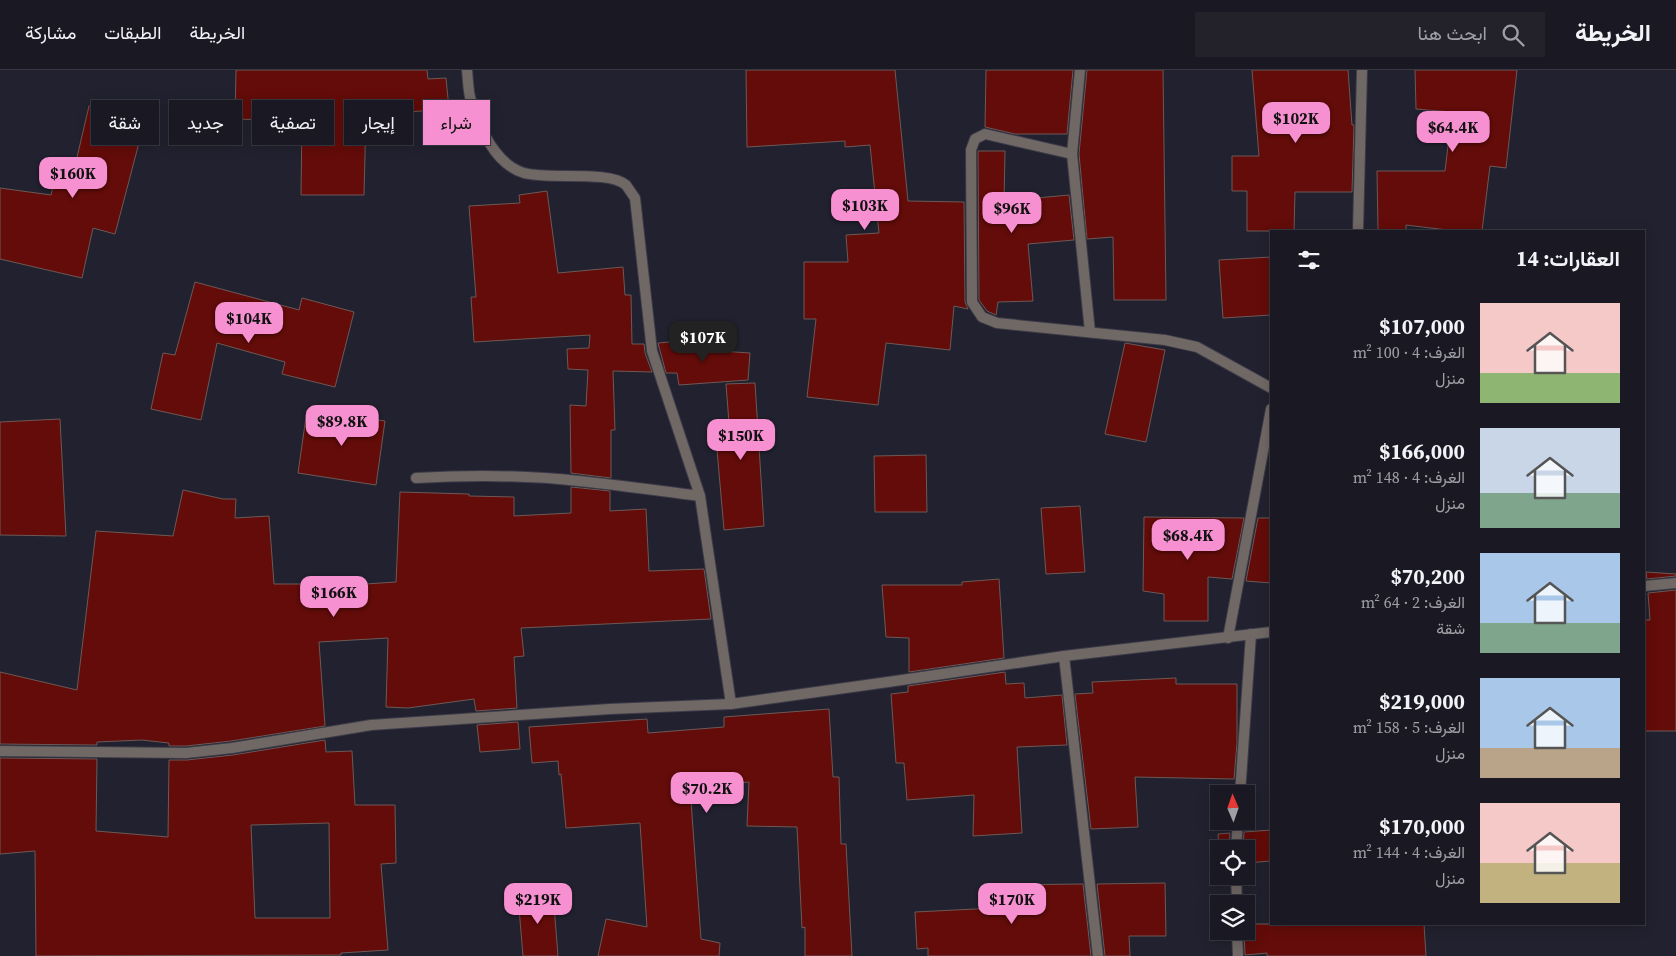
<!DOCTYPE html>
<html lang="ar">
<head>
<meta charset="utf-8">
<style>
  body { margin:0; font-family:"Source Serif 4",Vazirmatn,serif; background:#23222b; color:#f1f3f6; direction:rtl; height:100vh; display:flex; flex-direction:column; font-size:19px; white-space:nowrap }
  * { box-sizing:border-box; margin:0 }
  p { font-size:16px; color:#9fa0a6 }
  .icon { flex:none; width:28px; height:28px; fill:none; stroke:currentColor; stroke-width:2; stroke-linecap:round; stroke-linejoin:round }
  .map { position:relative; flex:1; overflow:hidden; direction:ltr }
  .details { position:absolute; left:1270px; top:160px; width:375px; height:695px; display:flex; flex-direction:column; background:#1a1923; border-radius:0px; box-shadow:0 2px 12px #0003,0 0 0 1px #383841; direction:rtl }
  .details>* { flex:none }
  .top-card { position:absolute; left:15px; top:30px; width:475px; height:45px; direction:rtl; display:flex; gap:10px }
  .needle { width:32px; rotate:358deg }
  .fabs { position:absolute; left:1210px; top:715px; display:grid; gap:10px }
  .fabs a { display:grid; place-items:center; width:45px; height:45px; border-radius:0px; background:#1a1923; box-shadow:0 2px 12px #0003,0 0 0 1px #383841; font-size:25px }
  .price { position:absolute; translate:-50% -42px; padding:0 11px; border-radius:10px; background:#f690d0; color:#111; font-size:16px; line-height:32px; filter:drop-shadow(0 1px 2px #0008) }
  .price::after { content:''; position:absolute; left:50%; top:30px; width:15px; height:11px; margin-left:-8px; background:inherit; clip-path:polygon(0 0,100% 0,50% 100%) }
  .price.on { background:#222; color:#fff }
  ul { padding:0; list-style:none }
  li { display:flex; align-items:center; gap:15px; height:125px; padding:0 25px }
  li span { display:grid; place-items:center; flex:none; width:140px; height:100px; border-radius:0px; color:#555 }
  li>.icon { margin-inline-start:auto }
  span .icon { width:60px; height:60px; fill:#fffc; stroke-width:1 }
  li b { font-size:21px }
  h2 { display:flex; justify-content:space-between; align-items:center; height:60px; padding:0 25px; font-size:21px }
  .pill { padding:0 18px; border-radius:0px; background:#1a1923; box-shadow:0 2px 12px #0003,0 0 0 1px #383841; font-size:18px; line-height:45px }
  .pill.on { background:#f690d0; color:#111 }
  header { display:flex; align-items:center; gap:30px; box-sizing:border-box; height:70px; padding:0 25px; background:#1a1923; border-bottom:1px solid #383841 }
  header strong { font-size:24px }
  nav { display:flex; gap:28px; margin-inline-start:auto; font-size:18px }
  .search { width:350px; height:45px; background:#23222b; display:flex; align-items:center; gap:12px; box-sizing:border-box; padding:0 18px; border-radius:0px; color:#9fa0a6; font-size:19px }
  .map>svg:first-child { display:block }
  .building { fill:#630c09; stroke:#6d5956; fill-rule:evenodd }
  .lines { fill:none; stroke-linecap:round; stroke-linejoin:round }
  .minor-casing { stroke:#3c3b49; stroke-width:12 }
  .minor { stroke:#706864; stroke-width:10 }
</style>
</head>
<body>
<header>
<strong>الخريطة</strong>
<div class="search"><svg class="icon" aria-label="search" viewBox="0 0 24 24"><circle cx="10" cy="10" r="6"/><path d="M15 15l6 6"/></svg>ابحث هنا</div>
<nav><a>الخريطة</a><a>الطبقات</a><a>مشاركة</a></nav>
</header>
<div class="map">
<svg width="1676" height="886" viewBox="0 0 1676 886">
  <rect width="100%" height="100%" fill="#22212f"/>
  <!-- building -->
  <g class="building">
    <path d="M236 0H427L428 9 446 8 449 39 366 45 364 125H301L302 51 235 49Z"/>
    <path d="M746 0H895L908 131 964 132 965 232 968 239 954 236 950 280 886 273 878 335 807 327 816 249H804V192H848L846 165 879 163 870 75 845 77V71L747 77Z"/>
    <path d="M986 0H1073L1067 64H1015L985 57Z"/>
    <path d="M1087 0H1163L1166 230H1114L1113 167 1087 169 1079 84Z"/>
    <path d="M1252 0H1348L1352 55H1354L1352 122H1295L1294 161H1247V121H1232V86H1259Z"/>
    <path d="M1415 0H1517L1506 98 1490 96 1482 161H1456L1406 155V161H1378L1377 101H1445L1452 42 1416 39Z"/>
    <path d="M89 36 145 50 115 164 93 158 82 208 0 189V118L51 125 58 96 74 100Z"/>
    <path d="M978 81H1005L1004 131 1069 125 1074 170 1028 174 1033 231 998 232 996 245 987 241 979 230Z"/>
    <path d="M547 121 558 203 623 197 625 225H631L632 274H644L645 283 652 302 613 301 615 360H611V408L571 403 570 335 586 336 588 300 568 299 567 279 589 278 590 265 474 272 471 227H476L469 136 520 133 519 125Z"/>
    <path d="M1271 187V245L1223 248 1219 190Z"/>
    <path d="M195 212 299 240 302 228 354 242 335 317 282 304 285 292 217 273 201 350 151 339 163 283 175 285Z"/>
    <path d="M704 269 705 280 750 283 748 310 679 315 677 303H666L658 273Z"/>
    <path d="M1125 273 1165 280 1146 372 1105 364Z"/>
    <path d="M755 313 764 456 724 460 716 368 730 366 726 314Z"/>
    <path d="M307 340 385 351 376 415 298 403Z"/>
    <path d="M60 349 66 466 0 465V352Z"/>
    <path d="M926 385 927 442H875L874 386Z"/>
    <path d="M571 417 610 421V441L646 439 649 501 704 499 711 549 521 558 524 586 514 587 517 638 476 641 474 629 408 638 386 637 388 568 319 572 325 656 231 671 186 676H169V673L142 670 97 672V675L0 674V602L77 620 96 461 173 466 183 420 223 429H236L235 448 269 446 274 514H305V518L396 512 400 422 469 424V426L514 427V446L571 443Z"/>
    <path d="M1080 436 1085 502 1046 504 1041 438Z"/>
    <path d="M1144 447 1244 448 1232 509 1208 507V551H1164V524L1143 521Z"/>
    <path d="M1258 448H1271V513L1246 511Z"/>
    <path d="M1646 502 1676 504V506L1647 509Z"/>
    <path d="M999 509 1004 588 909 602V568L886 567 882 515H962V512Z"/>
    <path d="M1676 520V661H1644V550H1650L1648 523Z"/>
    <path d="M1005 602 1006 614 1024 613 1025 628 1062 625 1067 675 1017 677 1022 763 973 766 974 725 907 730 904 693H896L891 624 908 622V616Z"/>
    <path d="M1176 608V614H1237V673L1234 709 1135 707 1138 757 1091 759 1075 624 1093 623 1092 612Z"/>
    <path d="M829 639 833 707H839L841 774H846L852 886H805V857L802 858 797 757 747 756 749 712 690 717 701 869 720 873 719 886H598L606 849 647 857 640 753 566 758 561 704 559 705 558 691 532 693 529 657 647 649 648 663 724 657V647Z"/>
    <path d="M518 652 520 679 480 682 477 655Z"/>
    <path d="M325 670 326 682 352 681 355 735H395L396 793 381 794 388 880 341 883V885L36 886 35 781 0 784V688L97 689 96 761 168 767 169 690H187L233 685ZM329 753 330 848H255L251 755Z"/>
    <path d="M1271 760V791L1246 793V779H1243L1244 762Z"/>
    <path d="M1230 763 1229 779H1219L1218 764Z"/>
    <path d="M1165 813 1166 866H1129L1130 886H1105L1097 814Z"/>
    <path d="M1083 814 1091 886H928V878L917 879 915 842 995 838V815Z"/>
    <path d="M553 823 558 886H523L518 826Z"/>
    <path d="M1246 854H1424L1426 886H1267V883L1245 885 1244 861H1246Z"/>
  </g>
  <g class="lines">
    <defs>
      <g id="minor">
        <path d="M467 0C468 9 468 18 470 27 478 54 494 94 524 103 548 110 609 100 626 115 629 119 632 124 635 128L652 281 700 426 731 634"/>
        <path d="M1080 0 1072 84 1090 262"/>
        <path d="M1072 84 985 64 975 69 971 80 972 232 982 247 997 253 1165 270 1197 277 1271 318"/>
        <path d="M1358 161 1362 0"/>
        <path d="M416 408C470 405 525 405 579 411 619 415 660 421 700 426"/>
        <path d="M1644 516 1676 513"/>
        <path d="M1228 568 1271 339"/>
        <path d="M1064 586 1098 886"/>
        <path d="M0 681 186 683 232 678 371 655 610 639 731 634 895 611 1064 586 1271 562"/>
        <path d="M1240 724 1251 564"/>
        <path d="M1236 779 1238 751"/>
        <path d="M1236 806 1237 834"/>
        <path d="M1237 861 1238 886"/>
      </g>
    </defs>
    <!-- minor casing -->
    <use href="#minor" class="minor-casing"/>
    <!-- minor -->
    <use href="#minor" class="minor"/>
  </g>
</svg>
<div class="fabs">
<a><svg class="needle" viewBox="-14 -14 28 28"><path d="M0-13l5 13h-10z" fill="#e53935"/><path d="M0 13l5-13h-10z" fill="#9fa0a6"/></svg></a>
<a><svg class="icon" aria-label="locate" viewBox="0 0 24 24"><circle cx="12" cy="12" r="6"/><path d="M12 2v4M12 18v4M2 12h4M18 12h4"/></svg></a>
<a><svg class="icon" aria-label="layers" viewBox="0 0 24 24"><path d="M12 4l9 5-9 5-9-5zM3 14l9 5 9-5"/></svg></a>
</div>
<b class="price" style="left:1296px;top:74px">$102K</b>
<b class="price" style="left:1453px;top:83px">$64.4K</b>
<b class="price" style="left:73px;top:129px">$160K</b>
<b class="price" style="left:865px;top:161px">$103K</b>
<b class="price" style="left:1012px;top:164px">$96K</b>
<b class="price" style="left:249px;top:274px">$104K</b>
<b class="price on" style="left:703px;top:293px">$107K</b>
<b class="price" style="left:342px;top:377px">$89.8K</b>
<b class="price" style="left:741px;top:391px">$150K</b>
<b class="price" style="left:1188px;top:491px">$68.4K</b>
<b class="price" style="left:334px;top:548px">$166K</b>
<b class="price" style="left:707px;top:744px">$70.2K</b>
<b class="price" style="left:538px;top:855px">$219K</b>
<b class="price" style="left:1012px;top:855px">$170K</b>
<div class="top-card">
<a class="pill on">شراء</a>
<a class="pill">إيجار</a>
<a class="pill">تصفية</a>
<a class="pill">جديد</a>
<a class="pill">شقة</a>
</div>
<section class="details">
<h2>العقارات: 14<svg class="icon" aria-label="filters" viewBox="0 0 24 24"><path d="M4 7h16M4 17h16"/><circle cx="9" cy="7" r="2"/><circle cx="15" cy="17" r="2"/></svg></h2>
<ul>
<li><span style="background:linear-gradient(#f6c9c9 70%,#8fb573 0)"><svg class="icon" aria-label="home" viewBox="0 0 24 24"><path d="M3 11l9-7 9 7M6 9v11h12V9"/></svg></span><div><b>$107,000</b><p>الغرف: 4 · 100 m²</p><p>منزل</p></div></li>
<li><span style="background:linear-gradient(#c9d6e8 65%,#7fa58c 0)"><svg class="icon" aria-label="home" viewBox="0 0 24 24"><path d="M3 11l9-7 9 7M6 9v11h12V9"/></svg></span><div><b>$166,000</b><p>الغرف: 4 · 148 m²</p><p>منزل</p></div></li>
<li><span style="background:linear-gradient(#a9c7e8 70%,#7fa58c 0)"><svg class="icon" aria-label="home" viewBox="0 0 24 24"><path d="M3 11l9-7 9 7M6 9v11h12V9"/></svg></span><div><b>$70,200</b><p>الغرف: 2 · 64 m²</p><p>شقة</p></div></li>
<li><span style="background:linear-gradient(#a9c7e8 70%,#b9a48a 0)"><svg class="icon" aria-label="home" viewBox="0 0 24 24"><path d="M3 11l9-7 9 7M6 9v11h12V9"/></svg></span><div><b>$219,000</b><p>الغرف: 5 · 158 m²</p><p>منزل</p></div></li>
<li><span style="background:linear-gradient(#f6c9c9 60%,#c2b280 0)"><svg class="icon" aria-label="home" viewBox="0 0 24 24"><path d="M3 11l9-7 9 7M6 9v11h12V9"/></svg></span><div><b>$170,000</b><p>الغرف: 4 · 144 m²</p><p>منزل</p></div></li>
</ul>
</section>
</div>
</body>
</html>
